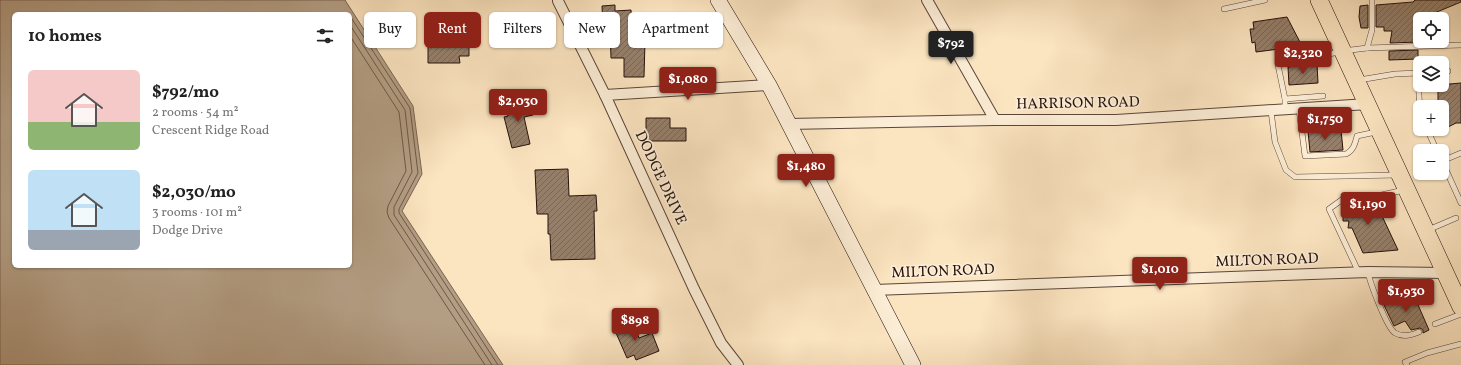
<!DOCTYPE html>
<html lang="en">
<head>
<meta charset="utf-8">
<style>
  body { margin:0; font-family:Vollkorn,serif; background:#f2f2f2; color:#222; height:100vh; display:flex; flex-direction:column; font-size:15px; white-space:nowrap }
  * { box-sizing:border-box; margin:0 }
  p { font-size:13px; color:#767676 }
  .icon { flex:none; width:22px; height:22px; fill:none; stroke:currentColor; stroke-width:2; stroke-linecap:round; stroke-linejoin:round }
  .map { position:relative; flex:1; overflow:hidden }
  .side { position:absolute; left:12px; top:12px; width:340px; height:256px; display:flex; flex-direction:column; background:#fff; border-radius:6px; box-shadow:0 1px 3px #0004 }
  .side>* { flex:none }
  .guide { position:absolute; left:364px; top:12px; width:380px; height:36px; display:flex; gap:8px }
  .fabs { position:absolute; left:1413px; top:12px; display:grid; gap:8px }
  .fabs a { display:grid; place-items:center; width:36px; height:36px; border-radius:6px; background:#fff; box-shadow:0 1px 3px #0004; font-size:20px }
  .price { position:absolute; translate:-50% -34px; padding:0 9px; border-radius:4px; background:#8f2418; color:#fff; font-size:13px; line-height:26px; filter:drop-shadow(0 1px 2px #0008) }
  .price::after { content:''; position:absolute; left:50%; top:24px; width:12px; height:9px; margin-left:-6px; background:inherit; clip-path:polygon(0 0,100% 0,50% 100%) }
  .price.current { background:#222; color:#fff }
  ul { padding:0; list-style:none }
  li { display:flex; align-items:center; gap:12px; height:100px; padding:0 16px }
  li span { display:grid; place-items:center; flex:none; width:112px; height:80px; border-radius:6px; color:#555 }
  li>.icon { margin-inline-start:auto }
  span .icon { width:48px; height:48px; fill:#fffc; stroke-width:1 }
  li b { font-size:17px }
  h2 { display:flex; justify-content:space-between; align-items:center; height:48px; padding:0 16px; font-size:17px }
  .chip { padding:0 14px; border-radius:6px; background:#fff; box-shadow:0 1px 3px #0004; font-size:14px; line-height:36px }
  .chip.current { background:#8f2418; color:#fff }
  .map>svg:first-child { display:block }
  .water { fill:#b39d83; stroke:#7b6553; fill-rule:evenodd }
  .lines { fill:none; stroke-linecap:round; stroke-linejoin:round }
  .shore { stroke:#6c5848; stroke-width:1 }
  .building { fill:url(#building-hatch); stroke:#26120c }
  .lane-casing { stroke:#5b4639; stroke-width:6 }
  .street-casing { stroke:#5b4639; stroke-width:12 }
  .secondary-casing { stroke:#26120c; stroke-width:16 }
  .primary-casing { stroke:#26120c; stroke-width:18 }
  .lane { stroke:#fcedd6; stroke-width:5 }
  .street { stroke:#fcedd6; stroke-width:10 }
  .secondary { stroke:#fcedd6; stroke-width:15 }
  .primary { stroke:#fbe4c0; stroke-width:17 }
  .labels { text-anchor:middle; dominant-baseline:central; stroke-width:3.5; stroke-linejoin:round; paint-order:stroke }
  .street-label { font-size:15px; fill:#26120c; stroke:#fcedd6 }
</style>
</head>
<body>
<div class="map">
<svg width="1461" height="365" viewBox="0 0 1461 365">
  <defs>
    <pattern id="building-hatch" width="6" height="6" patternUnits="userSpaceOnUse"><rect width="6" height="6" fill="#957f6a"/><path d="M-1 1l2-2M0 6l6-6M5 7l2-2" fill="none" stroke="#796756"/></pattern>
  </defs>
  <rect width="100%" height="100%" fill="#fbe4c0"/>
  <filter id="stains"><feTurbulence type="fractalNoise" baseFrequency=".005" numOctaves="4"/><feColorMatrix values="0 0 0 0 .2 0 0 0 0 .09 0 0 0 0 .02 0 0 0 .5 -.17"/></filter>
  <radialGradient id="worn" r=".72"><stop offset=".6" stop-color="#630" stop-opacity="0"/><stop offset="1" stop-color="#630" stop-opacity=".3"/></radialGradient>
  <!-- water -->
  <path class="water" d="M0 0H345L413 106 422 174 402 211 503 365H0ZM14 14H350V266H14Z"/>
  <g class="lines">
    <!-- shore -->
    <g class="shore">
      <path d="M350 16 410 108 418 173 399 209V213L498 365"/>
      <path d="M350 25 405 110 412 172 394 207V215L492 365"/>
      <path d="M350 36 399 112 406 171 388 206 387 212 389 218 485 365"/>
    </g>
  </g>
  <!-- building -->
  <g class="building">
    <path d="M1415 0H1461V2L1432 14 1435 19H1420L1419 42 1390 43 1392 31H1384V27H1376V5L1413 2Z"/>
    <path d="M615 5V11L631 10 633 41H645L644 77H624V58H611L610 29H603L602 6Z"/>
    <path d="M1368 5V28H1361L1359 17 1360 6Z"/>
    <path d="M1287 17 1302 46 1256 52 1255 42 1252 43 1250 29H1254L1253 22Z"/>
    <path d="M469 24V56H459L460 63H428V41H448V25Z"/>
    <path d="M1418 50V59L1389 60V51Z"/>
    <path d="M1317 64 1318 83 1289 85 1288 67Z"/>
    <path d="M1461 83V123H1456L1442 130V107H1438V85Z"/>
    <path d="M530 101 533 115 524 117 530 144 512 148 504 117 508 116 506 106Z"/>
    <path d="M646 118H670V128H686V141H646Z"/>
    <path d="M1341 130 1343 150 1310 152 1308 131Z"/>
    <path d="M568 169 569 196 596 195 597 211H594L595 259 551 260 550 234H548V214H537L535 170Z"/>
    <path d="M1347 201H1375L1398 250 1363 253 1352 228H1348L1349 221H1343V204Z"/>
    <path d="M1397 296 1400 303 1415 298 1429 330 1423 333V330L1420 328 1411 330 1405 321 1394 326 1382 301Z"/>
    <path d="M625 321 629 330 635 328 639 338 652 333 659 351 636 360 634 355 627 358 613 326Z"/>
  </g>
  <g class="lines">
    <defs>
      <g id="lane">
        <path d="M1224 9 1265 0"/>
        <path d="M1367 48 1372 30V0"/>
        <path d="M1442 71H1448"/>
        <path d="M1359 80 1395 74 1418 73 1420 116"/>
        <path d="M1285 99 1323 96"/>
        <path d="M1299 109 1305 156 1346 154C1353 151 1355 144 1357 136L1376 132"/>
        <path d="M1285 110V99L1278 65 1343 51 1367 48 1461 45"/>
        <path d="M1271 111 1275 142 1286 170 1295 177 1397 175"/>
        <path d="M1427 129 1437 151"/>
        <path d="M1442 161 1461 203"/>
        <path d="M1442 161 1461 153"/>
        <path d="M1428 230 1456 218"/>
        <path d="M1368 272C1370 283 1387 328 1395 333 1402 337 1412 335 1419 332"/>
        <path d="M1359 273 1329 209 1347 196H1377L1404 190"/>
        <path d="M1435 324 1461 314"/>
        <path d="M1407 365 1405 362 1427 353 1461 344"/>
      </g>
      <g id="street">
        <path d="M927 0 995 120"/>
        <path d="M558 1 605 95 694 289 721 343 738 365"/>
        <path d="M605 95 769 85"/>
        <path d="M788 124 995 120H1116L1368 104"/>
        <path d="M874 290 1368 272 1445 273"/>
      </g>
      <path id="secondary" d="M718 0 769 85 913 365"/>
      <path id="primary" d="M1319 0 1461 307"/>
    </defs>
    <!-- lane casing -->
    <use href="#lane" class="lane-casing"/>
    <!-- street casing -->
    <use href="#street" class="street-casing"/>
    <!-- secondary casing -->
    <use href="#secondary" class="secondary-casing"/>
    <!-- primary casing -->
    <use href="#primary" class="primary-casing"/>
    <!-- lane -->
    <use href="#lane" class="lane"/>
    <!-- street -->
    <use href="#street" class="street"/>
    <!-- secondary -->
    <use href="#secondary" class="secondary"/>
    <!-- primary -->
    <use href="#primary" class="primary"/>
  </g>
  <g class="labels">
    <!-- street labels -->
    <g class="street-label">
      <text transform="translate(1078 104) rotate(-1)">HARRISON ROAD</text>
      <text transform="translate(660 178) rotate(65)">DODGE DRIVE</text>
      <text transform="translate(1267 261) rotate(-2)">MILTON ROAD</text>
      <text transform="translate(943 272) rotate(-2)">MILTON ROAD</text>
    </g>
  </g>
  <rect width="100%" height="100%" filter="url(#stains)"/>
  <rect width="100%" height="100%" fill="url(#worn)"/>
</svg>
<div class="fabs">
<a><svg class="icon" aria-label="locate" viewBox="0 0 24 24"><circle cx="12" cy="12" r="6"/><path d="M12 2v4M12 18v4M2 12h4M18 12h4"/></svg></a>
<a><svg class="icon" aria-label="layers" viewBox="0 0 24 24"><path d="M12 4l9 5-9 5-9-5zM3 14l9 5 9-5"/></svg></a>
<a>+</a>
<a>−</a>
</div>
<b class="price current" style="left:951px;top:65px">$792</b>
<b class="price" style="left:1303px;top:75px">$2,320</b>
<b class="price" style="left:688px;top:101px">$1,080</b>
<b class="price" style="left:518px;top:123px">$2,030</b>
<b class="price" style="left:1325px;top:141px">$1,750</b>
<b class="price" style="left:806px;top:188px">$1,480</b>
<b class="price" style="left:1368px;top:226px">$1,190</b>
<b class="price" style="left:1160px;top:291px">$1,010</b>
<b class="price" style="left:1406px;top:313px">$1,930</b>
<b class="price" style="left:635px;top:342px">$898</b>
<div class="guide">
<a class="chip">Buy</a>
<a class="chip current">Rent</a>
<a class="chip">Filters</a>
<a class="chip">New</a>
<a class="chip">Apartment</a>
</div>
<section class="side">
<h2>10 homes<svg class="icon" aria-label="filters" viewBox="0 0 24 24"><path d="M4 7h16M4 17h16"/><circle cx="9" cy="7" r="2"/><circle cx="15" cy="17" r="2"/></svg></h2>
<ul>
<li><span style="background:linear-gradient(#f6c9c9 65%,#8fb573 0)"><svg class="icon" aria-label="home" viewBox="0 0 24 24"><path d="M3 11l9-7 9 7M6 9v11h12V9"/></svg></span><div><b>$792/mo</b><p>2 rooms · 54 m²</p><p>Crescent Ridge Road</p></div></li>
<li><span style="background:linear-gradient(#bfe0f5 75%,#9aa5b1 0)"><svg class="icon" aria-label="home" viewBox="0 0 24 24"><path d="M3 11l9-7 9 7M6 9v11h12V9"/></svg></span><div><b>$2,030/mo</b><p>3 rooms · 101 m²</p><p>Dodge Drive</p></div></li>
</ul>
</section>
</div>
</body>
</html>
